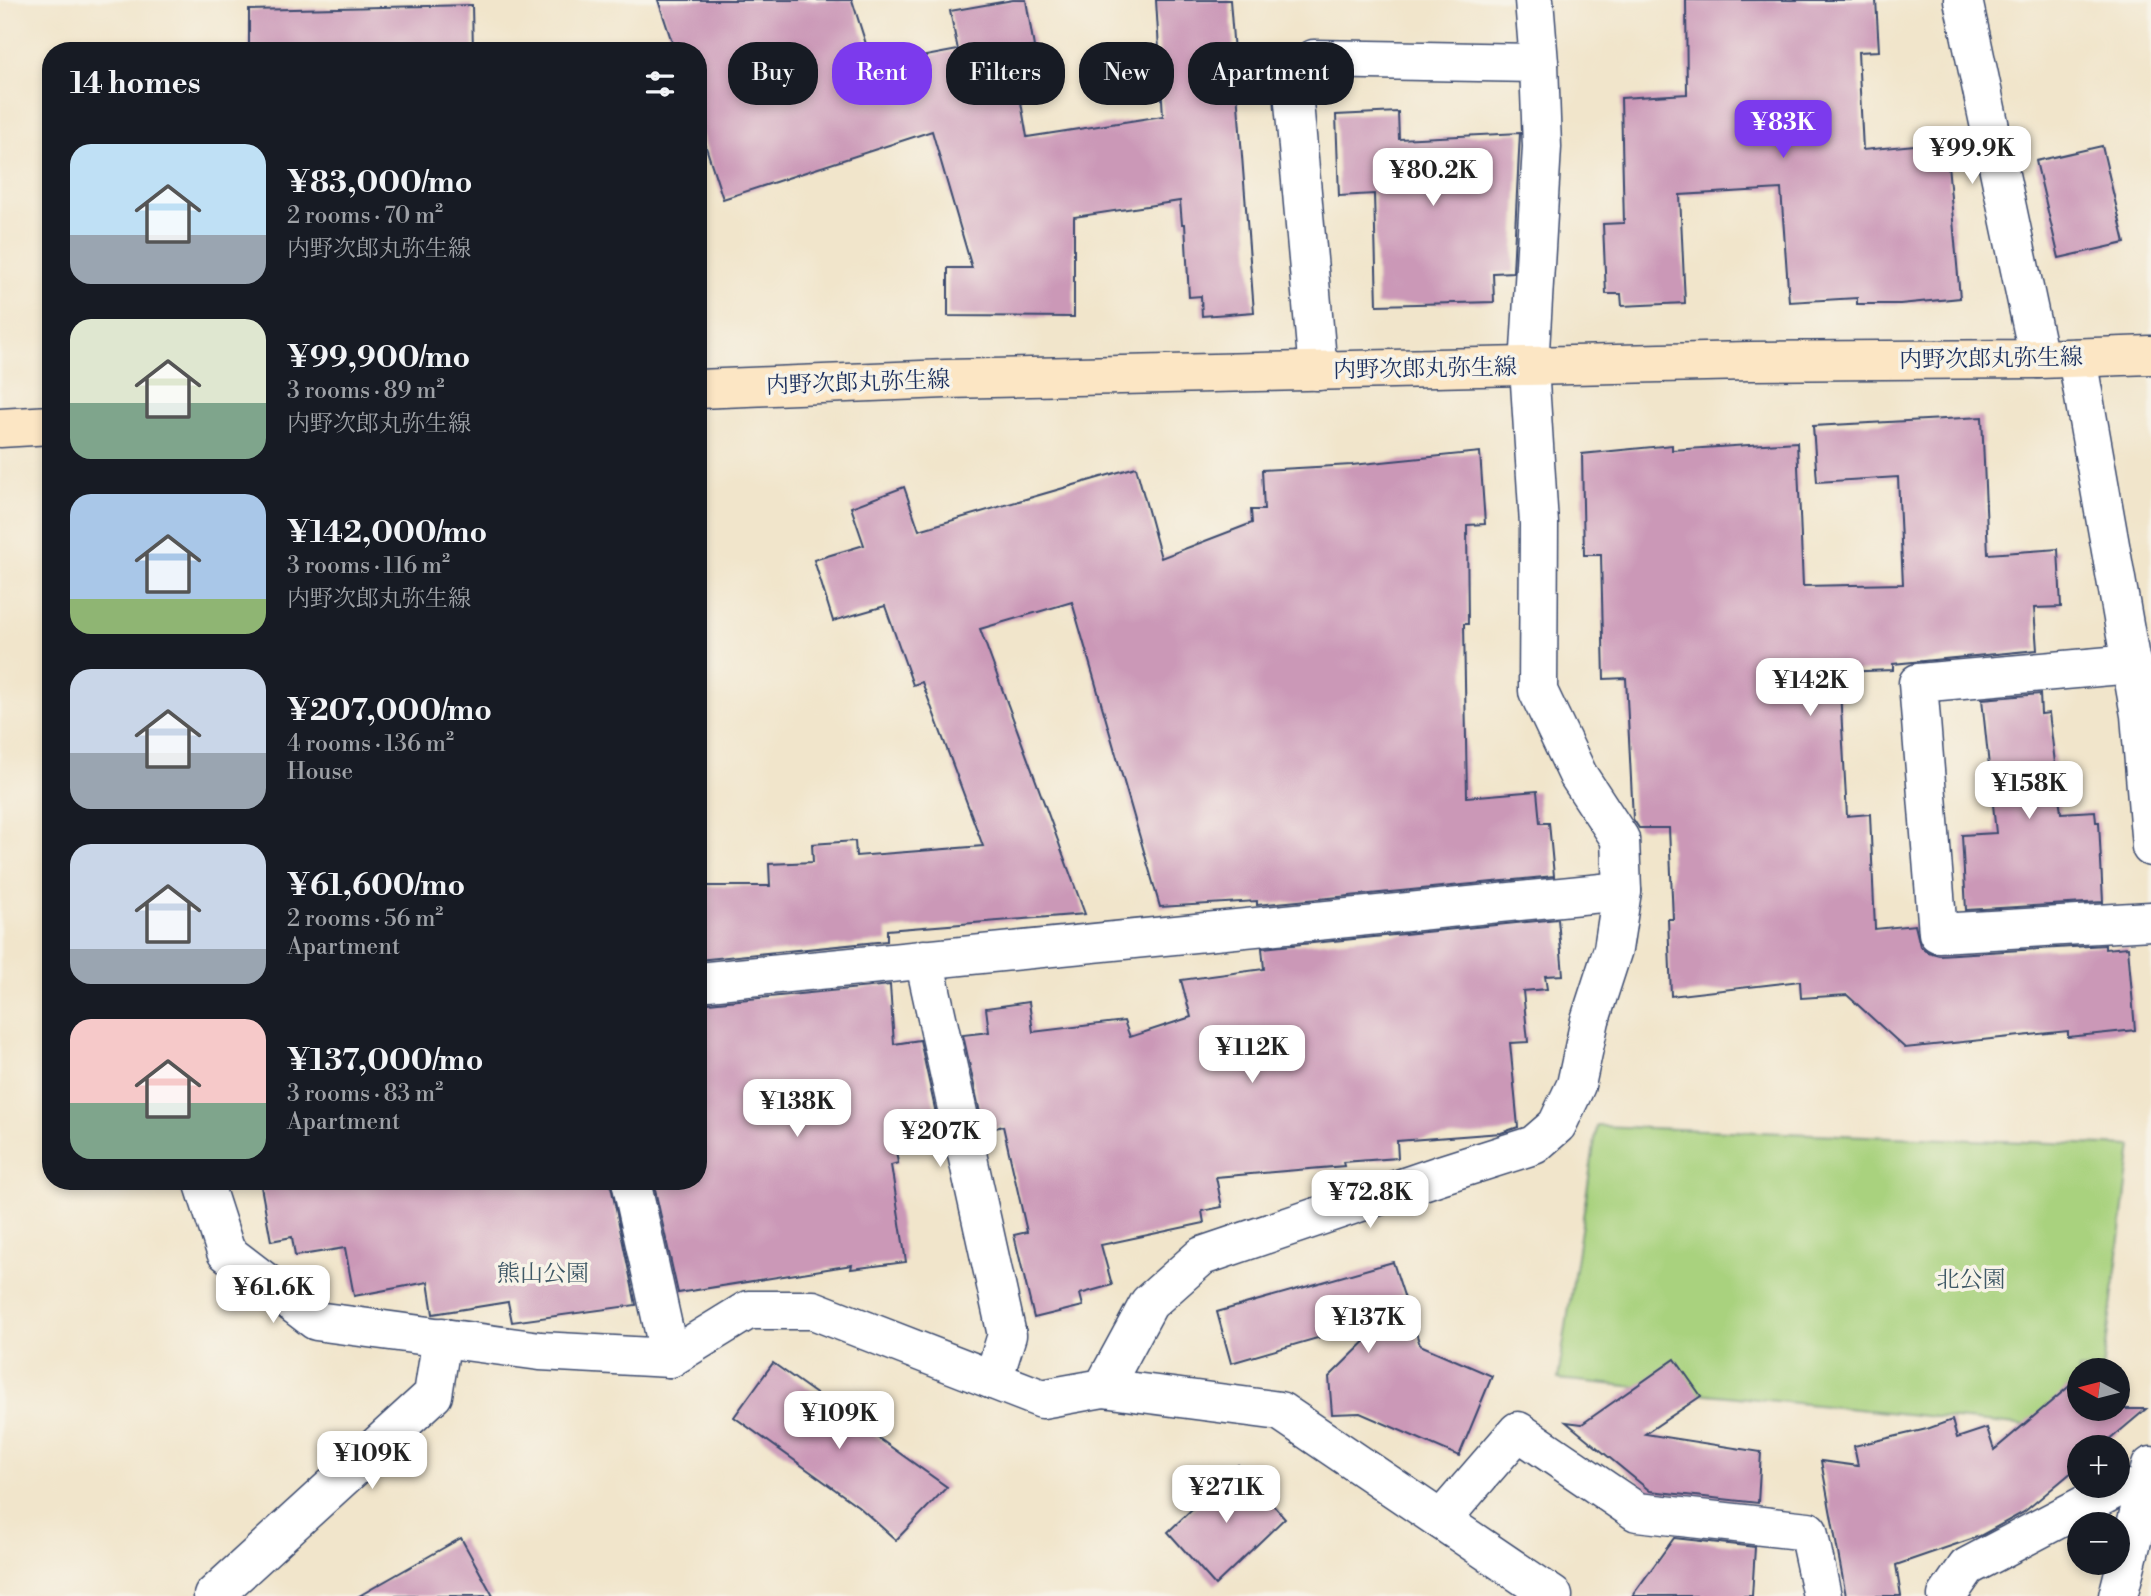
<!DOCTYPE html>
<html lang="en">
<head>
<meta charset="utf-8">
<style>
  body { margin:0; font-family:"Libre Bodoni","Noto Serif JP",serif; background:#242831; color:#f1f3f6; height:100vh; display:flex; flex-direction:column; font-size:26px; white-space:nowrap }
  * { box-sizing:border-box; margin:0 }
  p { font-size:23px; color:#9ea1a6 }
  .icon { flex:none; width:38px; height:38px; fill:none; stroke:currentColor; stroke-width:2; stroke-linecap:round; stroke-linejoin:round }
  .map { position:relative; flex:1; overflow:hidden }
  .drawer { position:absolute; left:42px; top:42px; width:665px; height:1148px; display:flex; flex-direction:column; background:#171b24; border-radius:28px; box-shadow:0 4px 10px #0003 }
  .drawer>* { flex:none }
  .banner { position:absolute; left:728px; top:42px; width:665px; height:63px; display:flex; gap:14px }
  .needle { width:46px; rotate:277deg }
  .controls { position:absolute; left:2067px; top:1358px; display:grid; gap:14px }
  .controls a { display:grid; place-items:center; width:63px; height:63px; border-radius:50%; background:#171b24; box-shadow:0 4px 10px #0003; font-size:35px }
  .price { position:absolute; translate:-50% -60px; padding:0 16px; border-radius:14px; background:#fff; color:#222; font-size:23px; line-height:46px; filter:drop-shadow(0 2px 4px #0008) }
  .price::after { content:''; position:absolute; left:50%; top:42px; width:21px; height:16px; margin-left:-10px; background:inherit; clip-path:polygon(0 0,100% 0,50% 100%) }
  .price.on { background:#7c3aed; color:#fff }
  ul { padding:0; list-style:none }
  li { display:flex; align-items:center; gap:21px; height:175px; padding:0 28px }
  li span { display:grid; place-items:center; flex:none; width:196px; height:140px; border-radius:21px; color:#555 }
  li>.icon { margin-inline-start:auto }
  span .icon { width:84px; height:84px; fill:#fffc; stroke-width:1 }
  li b { font-size:30px }
  h2 { display:flex; justify-content:space-between; align-items:center; height:84px; padding:0 28px; font-size:30px }
  .chip { padding:0 24px; border-radius:28px; background:#171b24; box-shadow:0 4px 10px #0003; font-size:24px; line-height:63px }
  .chip.on { background:#7c3aed; color:#fff }
  .map>svg:first-child { display:block }
  .green { fill:#a9d27e; stroke:#62806e; stroke-width:2 }
  .building { fill:#cb98b7 }
  .lines { fill:none; stroke-linecap:round; stroke-linejoin:round }
  .street-casing { stroke:#3b4a6e; stroke-width:41 }
  .secondary-casing { stroke:#3b4a6e; stroke-width:41 }
  .street { stroke:#fff; stroke-width:38 }
  .secondary { stroke:#fce6c4; stroke-width:38 }
  .labels { text-anchor:middle; dominant-baseline:central; stroke-width:7; stroke-linejoin:round; paint-order:stroke }
  .street-label { font-size:23px; fill:#1b2f5e; stroke:#f7f3e8 }
  .park-label { font-size:23px; fill:#3e5866; stroke:#f7f3e8 }
</style>
</head>
<body>
<div class="map">
<svg width="2151" height="1596" viewBox="0 0 2151 1596">
  <rect width="100%" height="100%" fill="#f7f3e8"/>
  <filter id="ink" filterUnits="userSpaceOnUse"><feTurbulence type="fractalNoise" baseFrequency=".0143" numOctaves="2"/><feDisplacementMap in="SourceGraphic" scale="14" xChannelSelector="R" yChannelSelector="G"/><feConvolveMatrix kernelMatrix="1 2 1 2 8 2 1 2 1" color-interpolation-filters="sRGB"/></filter>
  <filter id="wash" filterUnits="userSpaceOnUse"><feTurbulence type="fractalNoise" baseFrequency=".00686" numOctaves="4" result="noise"/><feDisplacementMap in="SourceGraphic" scale="28" xChannelSelector="R" yChannelSelector="G"/><feGaussianBlur stdDeviation="1.57" result="paint"/><feColorMatrix in="noise" values="0 0 0 0 0 0 0 0 0 0 0 0 0 0 0 0 0 1.4 0 .05"/><feComposite in="paint" operator="in"/></filter>
  <g filter="url(#wash)">
    <rect width="100%" height="100%" fill="#f1e5cb"/>
    <!-- green -->
    <path class="green" d="M1597 1126 2132 1146 2103 1370H2079V1409H2098L2094 1433 1558 1379Z"/>
    <g id="blocks">
      <!-- building -->
      <g class="building">
        <path d="M658 0H852L873 66 958 50 950 11 1013 0H1026L1034 47 1012 50 1027 137 1163 116 1156 0H1230L1254 312 1202 316 1201 296 1189 297 1185 224H1182L1180 201 1074 217V317L948 316V268H972L932 131 723 199 698 123V51H675Z"/>
        <path d="M1686 0H1876L1879 51 1858 52 1863 150 1946 142 1960 298 1900 304H1857V298L1789 302 1781 189 1680 195 1685 303 1622 306 1621 294H1606L1603 224 1624 223 1621 98 1687 94Z"/>
        <path d="M472 5 473 51H249V10Z"/>
        <path d="M1398 112 1399 139 1520 133 1513 272 1493 273 1494 302 1377 305 1374 194 1339 196 1336 115Z"/>
        <path d="M2102 146 2125 243 2059 258 2036 161Z"/>
        <path d="M1982 417 1988 554 2058 549 2061 607 2034 608 2037 650 1893 664V670L1839 672 1847 816 1870 814 1875 929 1915 925 1920 946 1928 952 1939 955 2105 945V949L2128 947 2135 1030 2068 1037V1031L1905 1048 1847 995 1801 998 1800 981 1671 996 1668 919H1673L1669 828H1639L1633 819 1626 678 1604 679 1601 555H1584L1582 454 1672 445V450L1797 442 1803 586 1903 584 1898 477 1817 482 1813 426Z"/>
        <path d="M1480 452 1485 524 1467 525 1468 624H1464L1467 797 1537 791 1540 823H1549L1554 876 1257 905V901L1160 907 1072 602 980 629 1085 914 887 930V941L698 960V886H770L769 864 813 862 812 844 855 841 856 856 983 846 922 682 913 685 885 606 833 621 814 560 864 545 851 507 904 487 919 530 1136 467 1161 558 1252 523 1251 510H1264L1262 470 1352 465Z"/>
        <path d="M2040 694 2041 714 2049 713 2061 813 2095 811 2096 822H2099L2103 902 1966 910 1962 835 1996 833 1982 699Z"/>
        <path d="M1558 919 1563 975 1545 976 1547 989 1523 991 1528 1042 1510 1043 1518 1127 1501 1133 1397 1141 1398 1158 1343 1162 1344 1166 1216 1177 1222 1207 1202 1211 1204 1223 1101 1245 1112 1285 1080 1294 1083 1306 1034 1318 1014 1235 1027 1232 1003 1126 984 1131 963 1035 989 1032 986 1008 1029 1002 1033 1032 1124 1021 1130 1037 1191 1017 1181 980 1264 969 1262 948Z"/>
        <path d="M890 985 894 1044 920 1040 942 1141 896 1151 898 1163 891 1165 906 1262 851 1269 852 1265 678 1293 653 1181H698V1004Z"/>
        <path d="M260 1181H610L636 1305 512 1322 508 1302 433 1314 428 1282 354 1296 345 1248 295 1256 292 1237 271 1241Z"/>
        <path d="M1393 1262 1420 1345 1492 1376 1459 1456 1360 1413 1332 1414 1329 1377 1390 1317 1231 1363 1217 1312Z"/>
        <path d="M1675 1359 1701 1396 1645 1434 1761 1452 1758 1503 1650 1491 1566 1422 1582 1424Z"/>
        <path d="M773 1363 947 1487 896 1540 858 1506 734 1417Z"/>
        <path d="M2079 1378V1409H2146L2101 1447H2079V1466L2024 1512 1980 1536 1896 1565 1901 1596H1846L1821 1461 1858 1466 1854 1446 1927 1429 1952 1420 1957 1438 1987 1428 1994 1450Z"/>
        <path d="M1238 1465 1285 1518 1215 1585 1168 1532Z"/>
        <path d="M461 1538 493 1596H359Z"/>
        <path d="M1674 1538 1755 1547 1752 1596H1632Z"/>
      </g>
    </g>
  </g>
  <g filter="url(#ink)">
    <use href="#blocks" fill-opacity="0" stroke="#3b4a6e" stroke-width="2"/>
    <g class="lines">
      <defs>
        <g id="street">
          <path d="M1963 0 2039 359"/>
          <path d="M2077 358 2140 715 2151 847"/>
          <path d="M1318 371 1292 80 1314 59 1539 63"/>
          <path d="M2132 664 1918 683 1938 933 2151 921"/>
          <path d="M924 959 1007 1335 993 1380"/>
          <path d="M698 982 1622 891"/>
          <path d="M203 1181 226 1252 316 1321 540 1351 670 1358 748 1310H813L1042 1399 1103 1388 1149 1303 1202 1256 1440 1175 1534 1145 1557 1125 1576 1085 1590 1020 1613 949 1622 891 1620 839 1578 775 1538 691 1539 524 1529 367 1542 147 1539 63 1534 0"/>
          <path d="M631 1181 670 1358"/>
          <path d="M1103 1388 1280 1411 1553 1596"/>
          <path d="M1441 1520 1518 1431 1637 1512 1808 1531 1822 1596"/>
          <path d="M213 1596 433 1395 442 1337"/>
          <path d="M1947 1596 1967 1567 2119 1487 2144 1494"/>
          <path d="M2118 1596 2151 1466"/>
        </g>
        <g id="secondary">
          <path d="M698 389 946 379 1750 361 2039 359 2151 355"/>
          <path d="M0 428 51 425"/>
        </g>
      </defs>
      <!-- street casing -->
      <use href="#street" class="street-casing"/>
      <!-- secondary casing -->
      <use href="#secondary" class="secondary-casing"/>
      <!-- street -->
      <use href="#street" class="street"/>
      <!-- secondary -->
      <use href="#secondary" class="secondary"/>
    </g>
  </g>
  <g class="labels">
    <!-- street labels -->
    <g class="street-label">
      <text transform="translate(1991 359) rotate(-1)">内野次郎丸弥生線</text>
      <text transform="translate(1425 369) rotate(-1)">内野次郎丸弥生線</text>
      <text transform="translate(858 383) rotate(-2)">内野次郎丸弥生線</text>
    </g>
    <!-- park labels -->
    <g class="park-label">
      <text x="543" y="1274">熊山公園</text>
      <text x="1971" y="1280">北公園</text>
    </g>
  </g>
</svg>
<div class="controls">
<a><svg class="needle" viewBox="-14 -14 28 28"><path d="M0-13l5 13h-10z" fill="#e53935"/><path d="M0 13l5-13h-10z" fill="#9ea1a6"/></svg></a>
<a>+</a>
<a>−</a>
</div>
<b class="price on" style="left:1783px;top:160px">¥83K</b>
<b class="price" style="left:1972px;top:186px">¥99.9K</b>
<b class="price" style="left:1433px;top:208px">¥80.2K</b>
<b class="price" style="left:1810px;top:718px">¥142K</b>
<b class="price" style="left:2029px;top:821px">¥158K</b>
<b class="price" style="left:1252px;top:1085px">¥112K</b>
<b class="price" style="left:797px;top:1139px">¥138K</b>
<b class="price" style="left:940px;top:1169px">¥207K</b>
<b class="price" style="left:1370px;top:1230px">¥72.8K</b>
<b class="price" style="left:273px;top:1325px">¥61.6K</b>
<b class="price" style="left:1368px;top:1355px">¥137K</b>
<b class="price" style="left:839px;top:1451px">¥109K</b>
<b class="price" style="left:372px;top:1491px">¥109K</b>
<b class="price" style="left:1226px;top:1525px">¥271K</b>
<div class="banner">
<a class="chip">Buy</a>
<a class="chip on">Rent</a>
<a class="chip">Filters</a>
<a class="chip">New</a>
<a class="chip">Apartment</a>
</div>
<section class="drawer">
<h2>14 homes<svg class="icon" aria-label="filters" viewBox="0 0 24 24"><path d="M4 7h16M4 17h16"/><circle cx="9" cy="7" r="2"/><circle cx="15" cy="17" r="2"/></svg></h2>
<ul>
<li><span style="background:linear-gradient(#bfe0f5 65%,#9aa5b1 0)"><svg class="icon" aria-label="home" viewBox="0 0 24 24"><path d="M3 11l9-7 9 7M6 9v11h12V9"/></svg></span><div><b>¥83,000/mo</b><p>2 rooms · 70 m²</p><p>内野次郎丸弥生線</p></div></li>
<li><span style="background:linear-gradient(#dfe7d0 60%,#7fa58c 0)"><svg class="icon" aria-label="home" viewBox="0 0 24 24"><path d="M3 11l9-7 9 7M6 9v11h12V9"/></svg></span><div><b>¥99,900/mo</b><p>3 rooms · 89 m²</p><p>内野次郎丸弥生線</p></div></li>
<li><span style="background:linear-gradient(#a9c7e8 75%,#8fb573 0)"><svg class="icon" aria-label="home" viewBox="0 0 24 24"><path d="M3 11l9-7 9 7M6 9v11h12V9"/></svg></span><div><b>¥142,000/mo</b><p>3 rooms · 116 m²</p><p>内野次郎丸弥生線</p></div></li>
<li><span style="background:linear-gradient(#c9d6e8 60%,#9aa5b1 0)"><svg class="icon" aria-label="home" viewBox="0 0 24 24"><path d="M3 11l9-7 9 7M6 9v11h12V9"/></svg></span><div><b>¥207,000/mo</b><p>4 rooms · 136 m²</p><p>House</p></div></li>
<li><span style="background:linear-gradient(#c9d6e8 75%,#9aa5b1 0)"><svg class="icon" aria-label="home" viewBox="0 0 24 24"><path d="M3 11l9-7 9 7M6 9v11h12V9"/></svg></span><div><b>¥61,600/mo</b><p>2 rooms · 56 m²</p><p>Apartment</p></div></li>
<li><span style="background:linear-gradient(#f6c9c9 60%,#7fa58c 0)"><svg class="icon" aria-label="home" viewBox="0 0 24 24"><path d="M3 11l9-7 9 7M6 9v11h12V9"/></svg></span><div><b>¥137,000/mo</b><p>3 rooms · 83 m²</p><p>Apartment</p></div></li>
</ul>
</section>
</div>
</body>
</html>
